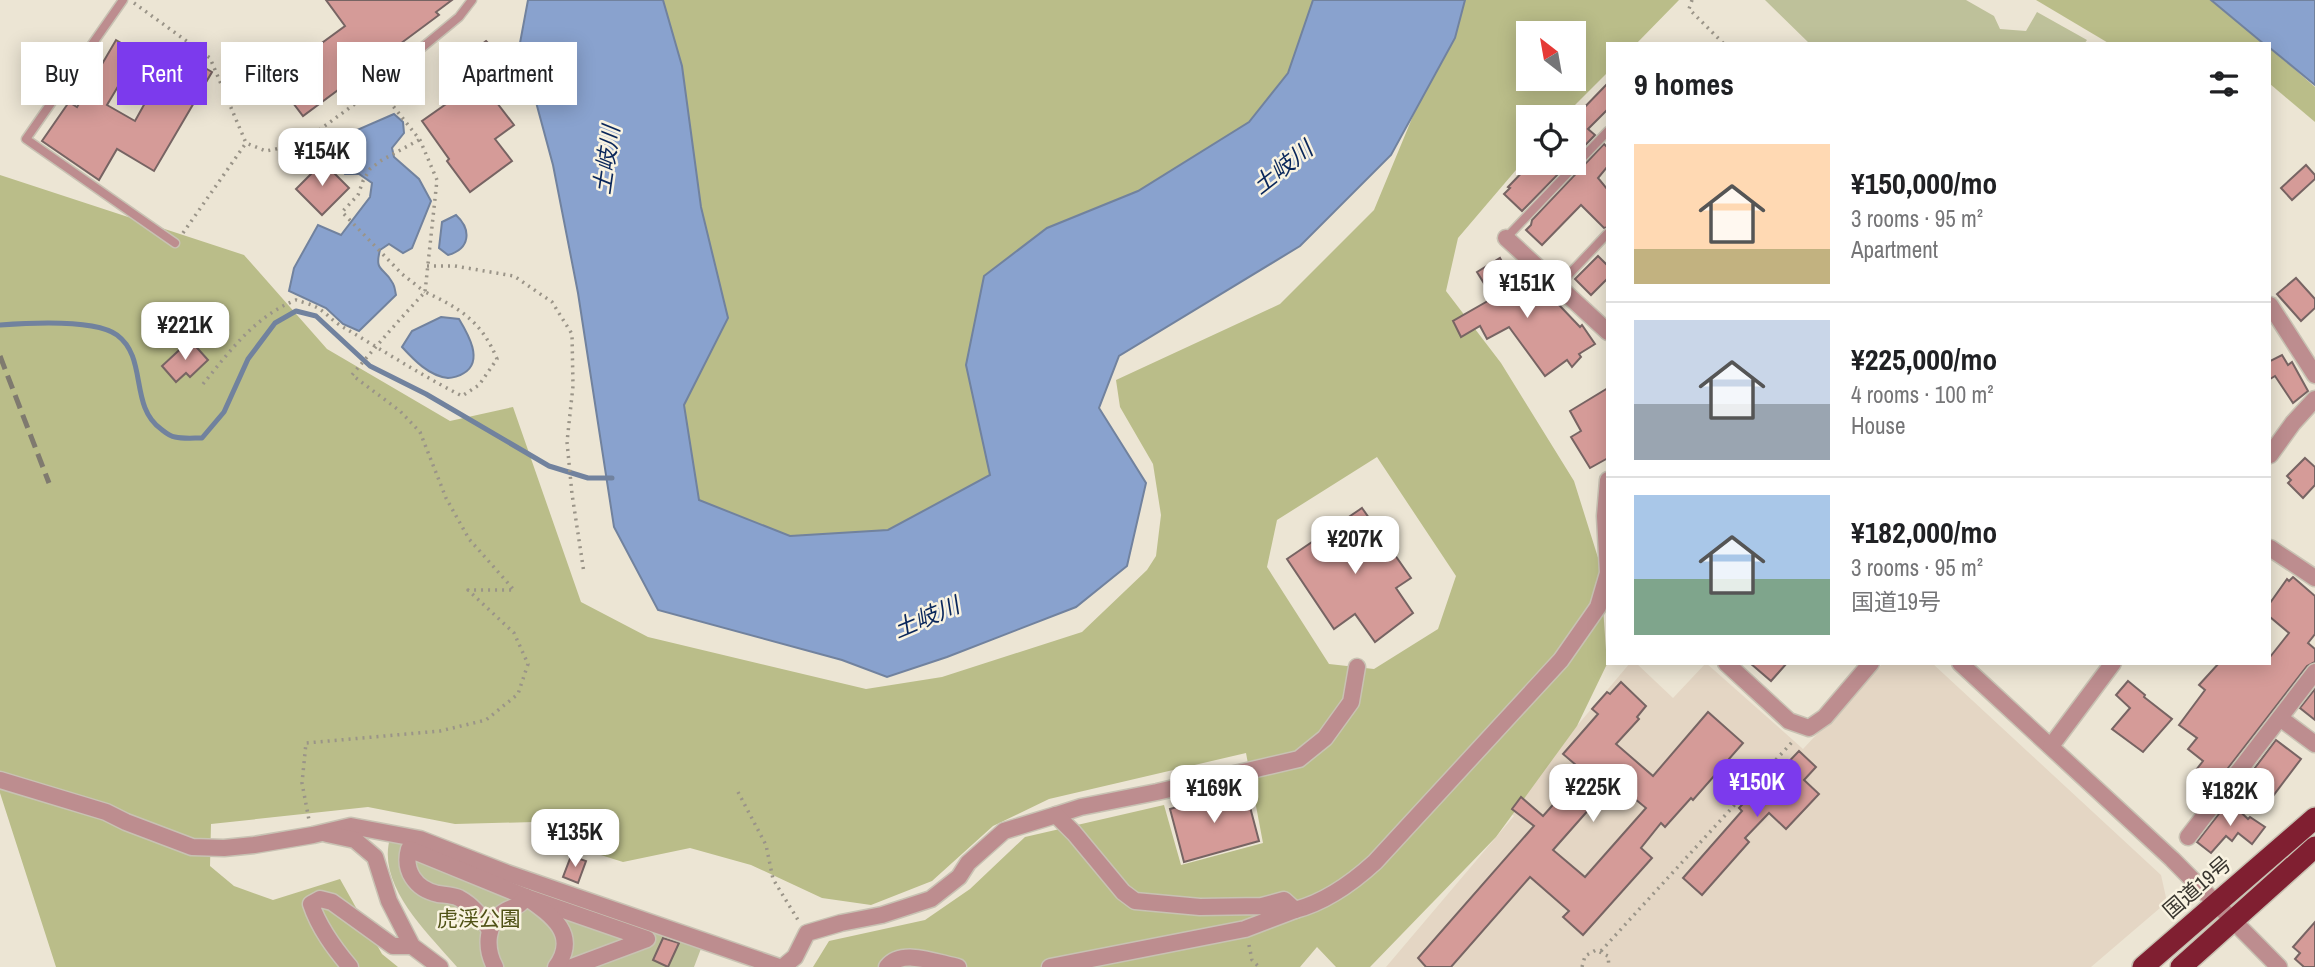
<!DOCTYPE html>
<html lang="en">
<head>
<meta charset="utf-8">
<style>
  body { margin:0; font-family:"Archivo Narrow","Noto Sans JP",sans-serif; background:#f6f6f6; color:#202124; height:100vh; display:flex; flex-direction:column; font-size:26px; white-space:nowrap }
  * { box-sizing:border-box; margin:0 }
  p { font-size:23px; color:#757577 }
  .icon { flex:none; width:38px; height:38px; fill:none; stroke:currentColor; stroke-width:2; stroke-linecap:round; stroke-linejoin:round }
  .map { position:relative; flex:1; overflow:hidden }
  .details { position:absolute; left:1606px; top:42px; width:665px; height:623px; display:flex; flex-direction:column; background:#fff; border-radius:0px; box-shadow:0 4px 18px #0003 }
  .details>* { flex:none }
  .banner { position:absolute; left:21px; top:42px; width:665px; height:63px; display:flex; gap:14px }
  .needle { width:46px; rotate:329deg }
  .tools { position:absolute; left:1516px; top:21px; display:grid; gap:14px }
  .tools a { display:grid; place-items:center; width:70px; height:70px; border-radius:0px; background:#fff; box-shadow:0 4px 18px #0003; font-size:35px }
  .price { position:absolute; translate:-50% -60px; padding:0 16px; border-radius:14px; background:#fff; color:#222; font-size:23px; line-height:46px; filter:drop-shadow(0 2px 4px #0008) }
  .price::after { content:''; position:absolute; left:50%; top:42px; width:21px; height:16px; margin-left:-10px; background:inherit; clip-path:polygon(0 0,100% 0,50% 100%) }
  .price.on { background:#7c3aed; color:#fff }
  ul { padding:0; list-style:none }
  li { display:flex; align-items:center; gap:21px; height:175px; padding:0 28px }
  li+li { border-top:2px solid #e0e0e0 }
  li span { display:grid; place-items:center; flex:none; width:196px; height:140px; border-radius:0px; color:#555 }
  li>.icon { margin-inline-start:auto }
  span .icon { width:84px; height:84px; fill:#fffc; stroke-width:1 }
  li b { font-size:30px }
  h2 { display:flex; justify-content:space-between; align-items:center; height:84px; padding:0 28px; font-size:30px }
  .pill { padding:0 24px; border-radius:0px; background:#fff; box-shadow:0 4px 18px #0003; font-size:24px; line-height:63px }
  .pill.on { background:#7c3aed; color:#fff }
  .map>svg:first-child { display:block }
  .education { fill:#e4d6c4 }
  .green { fill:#bec19a }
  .forest { fill:#babd89; fill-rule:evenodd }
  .water { fill:#89a2ce; stroke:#71829e; stroke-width:2 }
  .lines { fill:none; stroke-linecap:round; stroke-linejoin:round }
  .stream { stroke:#71829e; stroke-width:5 }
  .building { fill:#d59b98; stroke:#776463; stroke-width:2; fill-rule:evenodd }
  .lane-casing { stroke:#c8c2b3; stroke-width:11 }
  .street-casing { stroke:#c8c2b3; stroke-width:19 }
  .highway-casing { stroke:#c8c2b3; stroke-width:24 }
  .path { stroke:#9a9488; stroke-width:3.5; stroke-dasharray:2 5; stroke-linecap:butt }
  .lane { stroke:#bd8d8f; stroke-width:8 }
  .street { stroke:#bd8d8f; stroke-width:16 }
  .highway { stroke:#801f31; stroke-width:21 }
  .rail { stroke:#7f7a6f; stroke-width:5; stroke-dasharray:14 7; stroke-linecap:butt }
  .labels { text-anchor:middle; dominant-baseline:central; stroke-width:5; stroke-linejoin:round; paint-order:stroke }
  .street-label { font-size:21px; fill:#39362f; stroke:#f9f3e1 }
  .park-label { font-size:21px; fill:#505216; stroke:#f9f3e1 }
  .water-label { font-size:23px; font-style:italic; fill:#09265a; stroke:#f9f3e1 }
</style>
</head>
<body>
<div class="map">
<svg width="2315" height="967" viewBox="0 0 2315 967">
  <rect width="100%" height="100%" fill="#ece5d4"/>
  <!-- education -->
  <path class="education" d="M1630 663H1636L1673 698 1706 663 1803 749 1883 663H1932L2161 875 2167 902 2091 967H1386L1514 816 1506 810Z"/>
  <!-- green -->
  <g class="green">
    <path d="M1765 0H1966L1994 16 2000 29 2026 31 2037 12 2087 40 2084 44H1810Z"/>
    <path d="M391 835 702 946 694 967H457C428 933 374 884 391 835Z"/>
  </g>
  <!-- forest -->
  <g class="forest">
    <path d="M663 0H1313L1288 73 1249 122 1138 191 1047 228 966 365 991 475 889 530 790 536 699 500 683 405 728 318 701 208 682 66Z"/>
    <path d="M1461 0H1679L1636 44H1608V72L1563 117H1528V156L1458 238 1446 291 1501 363 1574 481 1600 564 1607 664 1577 726 1496 837 1370 967H1336L1317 947 1300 967H813L829 941 925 920 970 889 1025 837 1164 805 1181 865 1263 843 1246 753 1049 799 993 826 932 881 871 905 822 898 751 865 690 848 623 862 585 850 566 826 534 822 455 824 368 807 211 824 210 866 234 886 273 900 340 879 382 954 398 967H56L0 793V175L244 255 327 349 450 421 513 407 581 602 648 637 866 689 942 677 1082 632 1147 570 1156 556 1161 515 1153 464 1120 407 1116 380 1280 304 1374 210ZM1528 33H1573V79H1528ZM1377 457 1456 576 1438 629 1374 669 1329 664 1267 567 1277 520Z"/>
    <path d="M2036 0H2211L2264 44H2110Z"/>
    <path d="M2270 48 2315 87V122L2270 84Z"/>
  </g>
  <!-- water -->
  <g class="water">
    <path d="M528 0H663L682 66 701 207 728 318 684 405 699 500 790 536 888 530 990 475 966 365 984 276 1047 228 1138 191 1249 122 1288 73 1313 0H1465L1455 38 1391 155 1300 246 1119 356 1099 408 1146 483 1127 566 1076 607 947 657 887 677 842 660 658 610 614 527 578 293 553 165 520 43Z"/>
    <path d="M2211 0H2315V85L2270 48V44H2264Z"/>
    <path d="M394 114 403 122 404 133 392 148 394 157 419 179 431 201 412 248 403 253 389 244 380 250C374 272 384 267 392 282 395 286 395 291 396 295L359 331 343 324 326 308 289 291 294 268 318 225 341 235 370 197 372 183 359 174H345L337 163C353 153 354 153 350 133Z"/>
    <path d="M456 215C472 230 470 249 448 255L439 248 442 222Z"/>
    <path d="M441 317 459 319C468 334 484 361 464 373 460 376 452 378 448 378 429 376 414 360 402 347L412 331Z"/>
  </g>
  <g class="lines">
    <!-- stream -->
    <path class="stream" d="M0 325C27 323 95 319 117 335 148 358 129 406 161 429 165 432 169 436 175 437 183 439 193 438 202 438L224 412 248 359 275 323 296 311 316 316 370 366 426 394 549 466 588 478H612"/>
  </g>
  <!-- building -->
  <g class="building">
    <path d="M326 0H452L436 12 439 15 303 116 274 78 345 26Z"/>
    <path d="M116 40 157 64 167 46 212 72 154 171 117 149 99 180 42 141 69 102 77 107ZM123 78 150 94 135 121 107 105Z"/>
    <path d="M486 41 497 52 485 59 492 75 481 82 514 125 495 139 512 161 470 192 447 161 449 159 422 121 466 90 450 68Z"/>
    <path d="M1608 83V109L1588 129 1595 135 1573 158V115L1575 117Z"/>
    <path d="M1604 144 1608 148V166L1598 178 1608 190V227L1604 228 1581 205 1542 245 1526 230 1531 225 1532 220Z"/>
    <path d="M323 162 349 188 322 215 296 189Z"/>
    <path d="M1531 163H1569L1522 211 1504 194 1510 188 1508 187Z"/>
    <path d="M2306 165 2315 175V179L2292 200 2281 188Z"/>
    <path d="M1598 256 1608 266V278L1591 295 1575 279Z"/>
    <path d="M1500 258 1505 267 1508 265 1519 283 1530 295 1542 287 1580 327 1582 325 1595 344 1579 354 1581 357 1572 367 1567 360 1545 376 1509 327 1487 339 1480 326 1461 337 1453 321 1493 298 1477 272Z"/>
    <path d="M2296 278 2315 299V308L2301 321 2277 294Z"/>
    <path d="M190 340 208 360 190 377 186 373 176 382 162 366Z"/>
    <path d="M2282 355 2288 365 2292 362 2308 391 2293 403 2275 376 2270 379V361Z"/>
    <path d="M1608 388V458L1590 468 1571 437 1581 431 1570 411Z"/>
    <path d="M2305 458 2315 467V485L2303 498 2288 483 2291 480 2287 476Z"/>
    <path d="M1362 508 1411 578 1396 588 1413 613 1375 642 1355 614 1334 629 1287 559Z"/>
    <path d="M2293 577 2315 596V634L2308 643 2315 649V662L2307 666 2208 794 2189 779 2203 761 2188 749 2197 738 2179 725 2205 690 2199 685 2219 663H2270V657L2289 633 2270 617V603L2287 579 2289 581Z"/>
    <path d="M1750 663H1787L1771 681Z"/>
    <path d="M2128 681 2145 695 2144 697 2172 719 2143 752 2112 729 2130 708 2116 695Z"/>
    <path d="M1621 682 1646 706 1637 717 1639 719 1616 744 1653 776 1708 712 1743 743 1693 800 1691 798 1665 827 1661 823 1641 848 1652 858 1583 935 1563 917 1569 911 1530 877 1451 967H1426L1418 958 1534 826 1512 809 1521 797 1543 816 1583 771 1563 754 1598 714 1592 709 1607 692 1610 694ZM1606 790 1616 799 1624 790 1646 808 1585 877 1553 850Z"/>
    <path d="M2315 689V720L2300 708Z"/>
    <path d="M2276 740 2301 759 2273 796 2248 777Z"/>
    <path d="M1799 751 1816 767 1804 780 1819 794 1786 829 1769 813 1745 838 1749 842 1702 895 1683 878 1742 811 1739 808 1774 771 1777 774Z"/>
    <path d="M1245 788 1259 841 1184 862 1170 809Z"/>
    <path d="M2229 801 2248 819 2250 817 2265 827 2252 844 2238 833 2232 841 2226 836 2211 853 2197 842Z"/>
    <path d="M571 856 586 861 578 883 563 877Z"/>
    <path d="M2315 922V967H2304L2295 959 2300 953 2293 947Z"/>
    <path d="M663 938 679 943 668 967 653 960Z"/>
  </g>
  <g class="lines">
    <defs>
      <g id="lane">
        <path d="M123 0 26 139 175 243"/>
        <path d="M402 64 459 17 472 0"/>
        <path d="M1506 238 1608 131"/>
        <path d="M1559 285 1608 233"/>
      </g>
      <g id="street">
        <path d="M1506 238 1608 332"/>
        <path d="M2270 305 2315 375"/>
        <path d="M2270 455 2293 423 2315 399"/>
        <path d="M2270 548 2315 578"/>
        <path d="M1726 663 1789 721 1809 728 1825 717 1871 663"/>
        <path d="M1960 663 2172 859 2279 967"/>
        <path d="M2280 718 2315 744"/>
        <path d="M2051 746 2113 663"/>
        <path d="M0 780 106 812 126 822 192 847 224 848 254 845 313 835 351 826 420 839 507 873 779 967"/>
        <path d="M1056 815 1081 807 1157 792 1299 759 1325 738 1351 702 1357 667"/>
        <path d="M327 834 355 840 375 857 389 901 412 946 440 967"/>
        <path d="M2188 837 2315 672"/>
        <path d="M1295 910C1326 902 1352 883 1375 862L1561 660 1598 607 1608 573 1605 516 1608 480"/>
        <path d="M490 930C481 917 474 906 459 898 453 895 445 895 438 894 415 889 403 870 409 849L526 897 647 939 572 967"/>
        <path d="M350 967C334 948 319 928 311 904L320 899 332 902 393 946H412"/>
        <path d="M495 967C485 948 485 922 507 910 516 906 520 906 526 897 550 914 580 934 556 967"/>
        <path d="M783 967 795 957 807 933 841 923 882 915 931 899 959 877 968 863 1004 831 1056 815 1074 833 1123 892 1135 901 1200 907 1262 906 1284 900 1295 910 1245 929 1050 967"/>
        <path d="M887 967C902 948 937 963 958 967"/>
      </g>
      <g id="highway">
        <path d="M2143 967 2315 818"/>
        <path d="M2181 967 2315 847"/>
      </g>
    </defs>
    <!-- lane casing -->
    <use href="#lane" class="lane-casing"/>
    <!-- street casing -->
    <use href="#street" class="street-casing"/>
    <!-- highway casing -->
    <use href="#highway" class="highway-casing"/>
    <!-- path -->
    <g class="path">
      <path d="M1692 0 1689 9 1724 44"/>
      <path d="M134 3 210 58 246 143 266 151 300 144 378 87 420 140 437 180 425 292"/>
      <path d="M419 140 382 160 370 169 363 181 358 195 342 212 402 274 425 292"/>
      <path d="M183 233 246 143"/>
      <path d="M427 266H455L514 276 552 302 572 334 573 386 567 442 572 494 584 573"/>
      <path d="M203 384C230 351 255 316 296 300 302 302 310 304 316 307 326 312 333 322 343 327 382 350 421 375 462 396L479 385 497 359C482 322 460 308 425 292 400 319 376 346 352 375L400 411 420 432 446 498 469 539 514 590H468L514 633 528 664 518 694 486 720 440 731 306 743 302 783 309 820"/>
      <path d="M738 792 766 845 773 879 798 920"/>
      <path d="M1249 945 1252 960 1259 967"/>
      <path d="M1601 951 1794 740"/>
      <path d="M1582 967 1585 956 1596 950 1608 956 1609 967"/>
    </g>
    <!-- lane -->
    <use href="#lane" class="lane"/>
    <!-- street -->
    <use href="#street" class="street"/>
    <!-- highway -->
    <use href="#highway" class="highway"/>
    <!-- rail -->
    <path class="rail" d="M0 356 49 483"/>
  </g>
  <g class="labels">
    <!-- street labels -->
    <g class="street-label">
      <text transform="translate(2197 887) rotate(-41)">国道19号</text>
    </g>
    <!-- park labels -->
    <g class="park-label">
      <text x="479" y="918">虎渓公園</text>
    </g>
    <!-- water labels -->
    <g class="water-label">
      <text transform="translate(606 160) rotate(-82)">土岐川</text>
      <text transform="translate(1282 167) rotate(-38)">土岐川</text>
      <text transform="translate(926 617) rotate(-23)">土岐川</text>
    </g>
  </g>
</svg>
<div class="tools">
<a><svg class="needle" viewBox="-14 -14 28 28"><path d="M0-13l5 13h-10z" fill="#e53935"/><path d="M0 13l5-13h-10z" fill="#757577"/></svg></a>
<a><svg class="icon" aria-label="locate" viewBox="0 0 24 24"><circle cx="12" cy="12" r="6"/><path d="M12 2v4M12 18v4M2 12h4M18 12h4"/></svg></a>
</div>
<b class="price" style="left:322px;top:188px">¥154K</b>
<b class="price" style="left:1527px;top:320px">¥151K</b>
<b class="price" style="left:185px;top:362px">¥221K</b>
<b class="price" style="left:1355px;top:576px">¥207K</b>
<b class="price on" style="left:1757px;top:819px">¥150K</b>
<b class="price" style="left:1593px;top:824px">¥225K</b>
<b class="price" style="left:1214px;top:825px">¥169K</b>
<b class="price" style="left:2230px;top:828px">¥182K</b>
<b class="price" style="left:575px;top:869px">¥135K</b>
<div class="banner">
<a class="pill">Buy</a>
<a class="pill on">Rent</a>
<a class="pill">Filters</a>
<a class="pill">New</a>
<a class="pill">Apartment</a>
</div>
<section class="details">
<h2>9 homes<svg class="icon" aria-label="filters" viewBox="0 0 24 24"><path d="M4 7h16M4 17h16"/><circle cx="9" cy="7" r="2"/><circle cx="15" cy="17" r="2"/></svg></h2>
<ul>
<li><span style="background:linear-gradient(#ffd9b3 75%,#c2b280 0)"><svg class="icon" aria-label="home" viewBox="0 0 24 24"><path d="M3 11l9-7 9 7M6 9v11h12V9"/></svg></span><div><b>¥150,000/mo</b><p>3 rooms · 95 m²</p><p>Apartment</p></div></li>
<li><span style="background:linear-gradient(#c9d6e8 60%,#9aa5b1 0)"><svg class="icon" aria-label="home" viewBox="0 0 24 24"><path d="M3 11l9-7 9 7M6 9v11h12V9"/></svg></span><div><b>¥225,000/mo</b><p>4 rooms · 100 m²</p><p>House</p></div></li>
<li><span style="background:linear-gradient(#a9c7e8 60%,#7fa58c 0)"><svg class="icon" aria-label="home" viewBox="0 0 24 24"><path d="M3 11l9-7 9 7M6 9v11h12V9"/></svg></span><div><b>¥182,000/mo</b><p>3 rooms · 95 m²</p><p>国道19号</p></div></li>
</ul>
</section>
</div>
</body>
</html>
